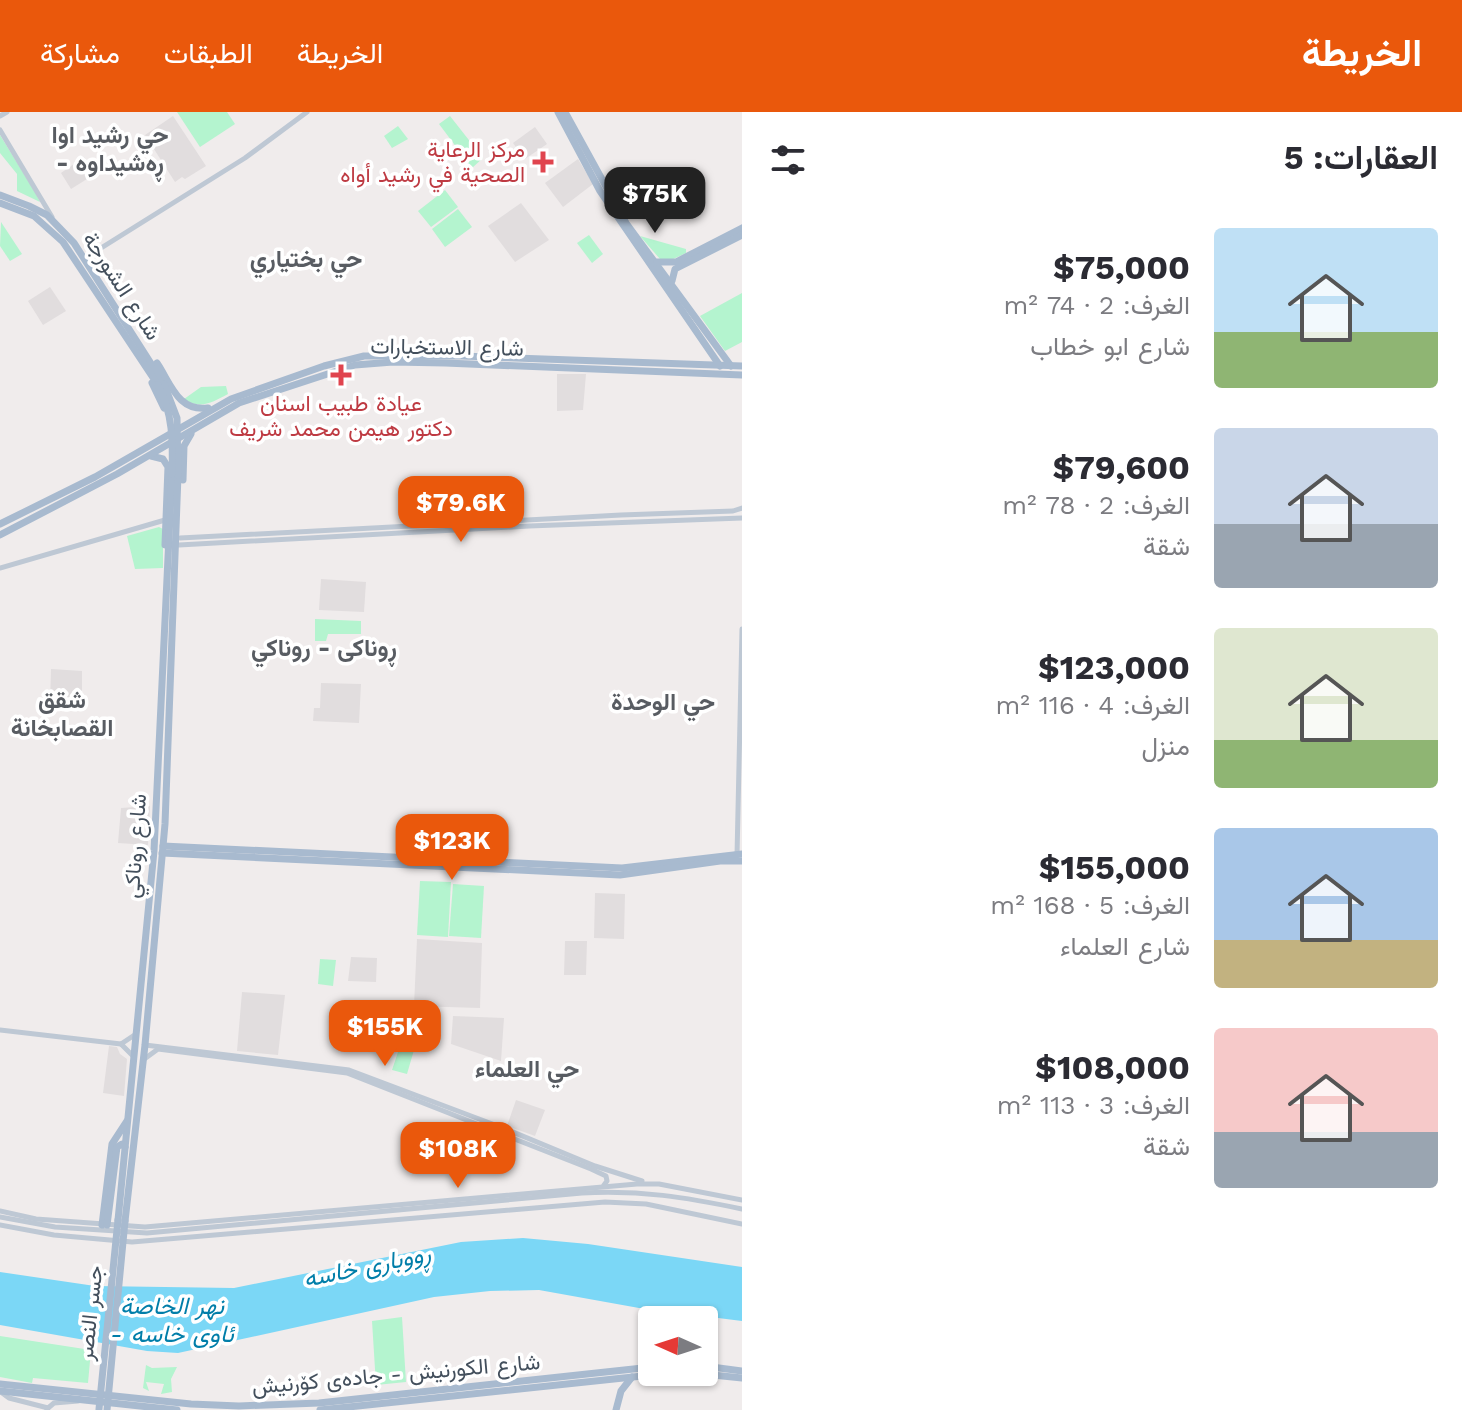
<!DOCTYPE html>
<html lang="ar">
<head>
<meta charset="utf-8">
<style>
  body { margin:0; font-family:"Work Sans",Vazirmatn,sans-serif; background:#f7f7f7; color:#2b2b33; direction:rtl; height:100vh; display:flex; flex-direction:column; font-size:30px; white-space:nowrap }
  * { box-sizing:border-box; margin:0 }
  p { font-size:26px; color:#7c7c81 }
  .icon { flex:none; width:44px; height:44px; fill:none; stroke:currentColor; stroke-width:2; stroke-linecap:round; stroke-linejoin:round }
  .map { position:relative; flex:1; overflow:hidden; direction:ltr }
  .panel { display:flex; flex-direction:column; background:#fff; width:720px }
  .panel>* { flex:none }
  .needle { width:52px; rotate:273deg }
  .fabs { position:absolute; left:638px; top:1194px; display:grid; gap:16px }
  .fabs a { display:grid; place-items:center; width:80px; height:80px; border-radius:8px; background:#fff; box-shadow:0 2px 6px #0004; font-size:40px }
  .price { position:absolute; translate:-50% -68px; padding:0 18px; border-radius:16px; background:#ea580c; color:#fff; font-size:26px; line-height:52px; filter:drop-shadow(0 2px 4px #0008) }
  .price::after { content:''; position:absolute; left:50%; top:48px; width:24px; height:18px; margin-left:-12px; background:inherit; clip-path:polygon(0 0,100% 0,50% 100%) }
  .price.current { background:#222; color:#fff }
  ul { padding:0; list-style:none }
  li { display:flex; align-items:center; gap:24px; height:200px; padding:0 24px }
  li span { display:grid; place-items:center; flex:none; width:224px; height:160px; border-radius:8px; color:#555 }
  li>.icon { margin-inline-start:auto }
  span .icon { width:96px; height:96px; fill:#fffc; stroke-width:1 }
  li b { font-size:34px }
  h2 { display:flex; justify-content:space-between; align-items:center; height:96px; padding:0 24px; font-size:34px }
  header { display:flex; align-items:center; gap:48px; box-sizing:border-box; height:112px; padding:0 40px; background:#ea580c; color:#fff }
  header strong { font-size:38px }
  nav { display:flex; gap:44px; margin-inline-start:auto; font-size:28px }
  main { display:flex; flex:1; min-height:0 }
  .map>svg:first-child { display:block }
  .education { fill:#e1ddde }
  .green { fill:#b4f4cf }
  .water { fill:#7bd7f6 }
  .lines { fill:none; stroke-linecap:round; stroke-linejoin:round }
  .minor { stroke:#bec8d4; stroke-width:5 }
  .major { stroke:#a8bacf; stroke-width:7 }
  .major-bridge { stroke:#a8bacf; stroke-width:7 }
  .health-dot { fill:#e0444e; stroke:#fff; stroke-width:3 }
  .labels { text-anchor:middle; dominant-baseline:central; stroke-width:7; stroke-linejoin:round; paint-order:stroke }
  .health-label { font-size:22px; fill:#be3a42; stroke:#fff; text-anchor:end }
  .street-label { font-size:22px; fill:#434f5c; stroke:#fff }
  .neighbourhood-label { font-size:24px; font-weight:bold; fill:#585c62; stroke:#fff }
  .water-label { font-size:24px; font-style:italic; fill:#017ea9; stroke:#fff }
</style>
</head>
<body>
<header>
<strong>الخريطة</strong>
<nav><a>الخريطة</a><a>الطبقات</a><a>مشاركة</a></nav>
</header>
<main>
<section class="panel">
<h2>العقارات: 5<svg class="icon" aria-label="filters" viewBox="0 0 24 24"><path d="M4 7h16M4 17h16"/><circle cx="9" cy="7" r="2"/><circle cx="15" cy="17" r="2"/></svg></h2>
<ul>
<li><span style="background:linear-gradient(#bfe0f5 65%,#8fb573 0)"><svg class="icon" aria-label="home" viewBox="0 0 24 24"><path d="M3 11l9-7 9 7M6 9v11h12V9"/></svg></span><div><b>$75,000</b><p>الغرف: 2 · 74 m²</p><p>شارع ابو خطاب</p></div></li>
<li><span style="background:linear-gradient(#c9d6e8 60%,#9aa5b1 0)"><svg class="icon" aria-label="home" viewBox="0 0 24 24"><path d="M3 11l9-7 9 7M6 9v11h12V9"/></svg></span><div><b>$79,600</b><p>الغرف: 2 · 78 m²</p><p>شقة</p></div></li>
<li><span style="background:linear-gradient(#dfe7d0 70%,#8fb573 0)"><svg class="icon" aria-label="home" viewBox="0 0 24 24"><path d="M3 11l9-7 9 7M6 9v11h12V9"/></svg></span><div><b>$123,000</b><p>الغرف: 4 · 116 m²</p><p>منزل</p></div></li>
<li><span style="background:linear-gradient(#a9c7e8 70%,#c2b280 0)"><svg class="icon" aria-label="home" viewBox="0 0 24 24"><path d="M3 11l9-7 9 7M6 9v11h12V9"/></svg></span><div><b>$155,000</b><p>الغرف: 5 · 168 m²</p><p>شارع العلماء</p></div></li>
<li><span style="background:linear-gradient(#f6c9c9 65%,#9aa5b1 0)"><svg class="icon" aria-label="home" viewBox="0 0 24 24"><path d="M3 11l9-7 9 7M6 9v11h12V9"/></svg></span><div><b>$108,000</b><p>الغرف: 3 · 113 m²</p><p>شقة</p></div></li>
</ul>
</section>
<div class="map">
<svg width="742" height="1298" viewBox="0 0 742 1298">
  <rect width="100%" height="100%" fill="#f0ecec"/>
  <!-- education -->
  <g class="education">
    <path d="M173 4 206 54 185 67 182 65 175 70 145 23Z"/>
    <path d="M535 15 547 32 525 47 513 31Z"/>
    <path d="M84 45 95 62 71 77 61 61Z"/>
    <path d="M578 47 593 72 563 95 545 71Z"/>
    <path d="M521 91 549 128 515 150 488 114Z"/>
    <path d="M50 175 66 199 43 213 28 189Z"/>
    <path d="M557 262H586L583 298 557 299Z"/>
    <path d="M321 467 366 470 364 500 319 498Z"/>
    <path d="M51 557 82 559V594L50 592Z"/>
    <path d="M321 571 361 572 359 611 313 609 314 596H320Z"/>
    <path d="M150 694 148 733 118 731 121 696Z"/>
    <path d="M595 781 625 782 624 827 594 826Z"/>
    <path d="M417 827 482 831 480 896 414 894Z"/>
    <path d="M565 829H587L586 863H564Z"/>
    <path d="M351 845 377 846 376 870 348 869Z"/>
    <path d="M242 880 285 883 278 943 237 939Z"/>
    <path d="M453 904 504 906 501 949 451 932Z"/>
    <path d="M109 934 117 935 120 942 127 947 124 984 103 981Z"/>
    <path d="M516 988 545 998 535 1024 507 1014Z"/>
  </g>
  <!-- green -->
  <g class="green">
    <path d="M177 0H227L235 12 200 35Z"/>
    <path d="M450 4 483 46 472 56 439 12Z"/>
    <path d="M398 14 408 27 392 36 384 24Z"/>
    <path d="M0 23 35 80 40 90 17 79V62L0 41Z"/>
    <path d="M445 78 458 95 431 115 418 99Z"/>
    <path d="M458 97 472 115 445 135 432 117Z"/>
    <path d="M1 110 22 142 10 149 0 134Z"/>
    <path d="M589 123 603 142 592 151 577 131Z"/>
    <path d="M640 124 686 137V141L669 149 660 147Z"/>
    <path d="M742 181V230L725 239 700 204Z"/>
    <path d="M226 274 228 282C213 290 200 298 184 287L201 275Z"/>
    <path d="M159 415 163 417V456L135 457 127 424Z"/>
    <path d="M315 507 361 509V522H328L326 529H315Z"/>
    <path d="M420 769 451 770 448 825 417 823Z"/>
    <path d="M453 772 484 774 481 826 449 824Z"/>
    <path d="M320 847 336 848 333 874 318 872Z"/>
    <path d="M400 934 414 938 407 962 392 958Z"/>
    <path d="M402 1205 406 1270 376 1273 372 1209Z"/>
    <path d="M0 1224 91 1238 88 1271 33 1266 32 1271 0 1265Z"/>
    <path d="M146 1253 152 1256 177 1255 171 1267 172 1280 161 1282 164 1272 146 1270 149 1279 143 1276Z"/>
  </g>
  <!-- water -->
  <path class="water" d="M523 1126 588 1132 742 1155V1209L639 1196 539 1178 490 1179 434 1185 178 1241 147 1239 0 1213V1160L95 1174 234 1176 461 1130Z"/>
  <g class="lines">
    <!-- minor -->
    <g class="minor">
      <path d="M0 4 7 0"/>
      <path d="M0 18 52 105"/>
      <path d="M85 146 245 46 307 0"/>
      <path d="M180 426 621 403 733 399 742 396"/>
      <path d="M179 433 529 414 742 406"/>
      <path d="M0 456 165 408"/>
      <path d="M737 744 742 517"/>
      <path d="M0 918 121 932 136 922"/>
      <path d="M121 932 134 945"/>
      <path d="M145 933 349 958 503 1016 595 1054 642 1069"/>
      <path d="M143 948 158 937 347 961 591 1057 606 1064 607 1069 604 1073"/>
      <path d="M0 1099 36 1107 145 1115 637 1072H659L742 1088"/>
      <path d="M0 1105 55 1115 147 1121 582 1081C641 1078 685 1085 742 1097"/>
      <path d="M0 1113 54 1123 132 1130 605 1090 646 1092 742 1112"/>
      <path d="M1 1280 9 1286 48 1296"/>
      <path d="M47 1297 54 1291 78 1289"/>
    </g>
    <!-- major -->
    <g class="major">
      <path d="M558 0 600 79 720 254"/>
      <path d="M565 0 626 111 731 254"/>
      <path d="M0 83 29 94 47 103 74 131 164 272"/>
      <path d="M0 91 34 104 63 130 158 273"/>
      <path d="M657 150H676L742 116"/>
      <path d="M672 169 675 157 742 123"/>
      <path d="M157 251C171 272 178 300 208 296"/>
      <path d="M152 271 164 296"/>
      <path d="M151 344 163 347 168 355 165 433"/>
      <path d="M183 368 184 334 191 322"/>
      <path d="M0 412 95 365 231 287 324 254 364 244H462L742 254"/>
      <path d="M0 423 117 362 239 291 355 253 393 250 445 251 742 263"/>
      <path d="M163 734 622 756 742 742"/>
      <path d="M162 741 620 763 720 749H742"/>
      <path d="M118 1108 154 739 172 362"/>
      <path d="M125 1109 145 933 165 712 178 363"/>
      <path d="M102 1113 112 1032 127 1009"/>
      <path d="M107 1113 117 1035 122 1032 125 1035"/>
      <path d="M704 1254 742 1259"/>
      <path d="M684 1260 742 1266"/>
      <path d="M0 1272 191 1292 239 1294 319 1291 652 1255"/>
      <path d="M0 1279 177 1298"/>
      <path d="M320 1298 680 1260"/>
      <path d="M616 1298 621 1279 632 1265"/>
    </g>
    <!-- major-bridge -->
    <g class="major-bridge">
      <path d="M164 272 177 306 178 363"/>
      <path d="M158 273C173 301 173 330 172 362"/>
      <path d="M99 1297 118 1108"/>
      <path d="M107 1298 125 1109"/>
    </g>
  </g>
  <!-- markers -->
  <g class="health-dot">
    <path d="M539 38h8v8h8v8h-8v8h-8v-8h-8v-8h8z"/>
    <path d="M337 251h8v8h8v8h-8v8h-8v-8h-8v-8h8z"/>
  </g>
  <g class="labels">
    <!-- health labels -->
    <g class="health-label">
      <text x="525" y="37">مركز الرعاية<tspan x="525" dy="25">الصحية في رشيد أواه</tspan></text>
      <text x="341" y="291" text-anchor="middle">عيادة طبيب اسنان<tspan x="341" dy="25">دكتور هيمن محمد شريف</tspan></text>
    </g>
    <!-- street labels -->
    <g class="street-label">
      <text transform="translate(122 174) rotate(57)">شارع الشورجة</text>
      <text transform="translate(447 235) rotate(1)">شارع الاستخبارات</text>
      <text transform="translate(135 734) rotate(-86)">شارع روناكي</text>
      <text transform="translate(90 1201) rotate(-84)">جسر النصر</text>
      <text transform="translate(396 1262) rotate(-5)">شارع الكورنيش - جادەی کۆرنیش</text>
    </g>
    <!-- neighbourhood labels -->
    <g class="neighbourhood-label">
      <text x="110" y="23">حي رشيد اوا<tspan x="110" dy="28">- ڕەشیداوە</tspan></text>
      <text x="306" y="147">حي بختياري</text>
      <text x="324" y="536">ڕوناکی - روناكي</text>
      <text x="62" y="588">شقق<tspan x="62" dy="28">القصابخانة</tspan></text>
      <text x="663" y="590">حي الوحدة</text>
      <text x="527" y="957">حي العلماء</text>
    </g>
    <!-- water labels -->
    <g class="water-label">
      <text transform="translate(367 1154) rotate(-12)">ڕووباری خاسە</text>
      <text x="172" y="1194">نهر الخاصة<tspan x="172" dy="28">- ئاوی خاسە</tspan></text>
    </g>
  </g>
</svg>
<div class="fabs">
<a><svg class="needle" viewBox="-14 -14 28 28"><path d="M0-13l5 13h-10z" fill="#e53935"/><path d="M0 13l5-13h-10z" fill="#7c7c81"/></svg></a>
</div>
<b class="price current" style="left:655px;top:123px">$75K</b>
<b class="price" style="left:461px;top:432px">$79.6K</b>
<b class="price" style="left:452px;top:770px">$123K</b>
<b class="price" style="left:385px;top:956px">$155K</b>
<b class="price" style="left:458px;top:1078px">$108K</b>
</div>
</main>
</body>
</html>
